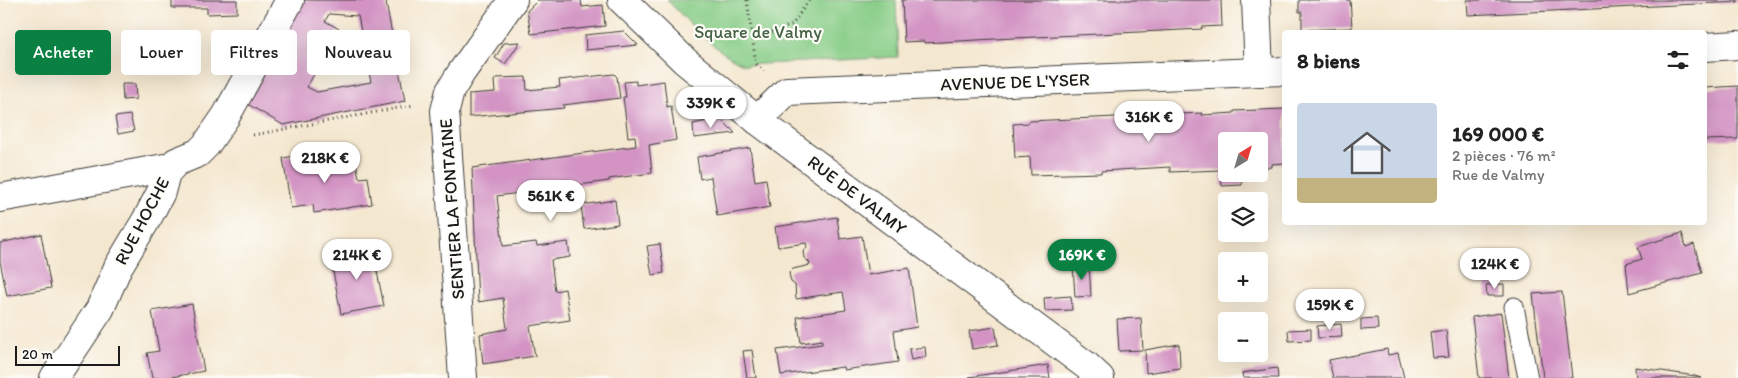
<!DOCTYPE html>
<html lang="fr">
<head>
<meta charset="utf-8">
<style>
  body { margin:0; font-family:Itim,sans-serif; background:#f2f2f2; color:#222; height:100vh; display:flex; flex-direction:column; font-size:19px; white-space:nowrap }
  * { box-sizing:border-box; margin:0 }
  p { font-size:16px; color:#767676 }
  .icon { flex:none; width:28px; height:28px; fill:none; stroke:currentColor; stroke-width:2; stroke-linecap:round; stroke-linejoin:round }
  .map { position:relative; flex:1; overflow:hidden }
  .panel { position:absolute; left:1282px; top:30px; width:425px; height:195px; display:flex; flex-direction:column; background:#fff; border-radius:5px; box-shadow:0 5px 20px #0002 }
  .panel>* { flex:none }
  .guide { position:absolute; left:15px; top:30px; width:475px; height:45px; display:flex; gap:10px }
  .needle { width:32px; rotate:37deg }
  .controls { position:absolute; left:1218px; top:132px; display:grid; gap:10px }
  .controls a { display:grid; place-items:center; width:50px; height:50px; border-radius:5px; background:#fff; box-shadow:0 5px 20px #0002; font-size:25px }
  .scale { position:absolute; left:15px; bottom:12px; width:105px; box-sizing:border-box; padding-left:5px; border:2px solid #1c1c1c; border-top:0; font-size:14px; line-height:18px; white-space:nowrap; color:#1c1c1c; -webkit-text-stroke:4px #fdfcf7; paint-order:stroke }
  .price { position:absolute; translate:-50% -42px; padding:0 11px; border-radius:18px; background:#fff; color:#222; font-size:16px; line-height:32px; filter:drop-shadow(0 1px 2px #0008) }
  .price::after { content:''; position:absolute; left:50%; top:30px; width:15px; height:11px; margin-left:-8px; background:inherit; clip-path:polygon(0 0,100% 0,50% 100%) }
  .price.active { background:#0b8043; color:#fff }
  ul { padding:0; list-style:none }
  li { display:flex; align-items:center; gap:15px; height:125px; padding:0 15px }
  li span { display:grid; place-items:center; flex:none; width:140px; height:100px; border-radius:5px; color:#555 }
  li>.icon { margin-inline-start:auto }
  span .icon { width:60px; height:60px; fill:#fffc; stroke-width:1 }
  li b { font-size:21px }
  h2 { display:flex; justify-content:space-between; align-items:center; height:60px; padding:0 15px; font-size:21px }
  .tag { padding:0 18px; border-radius:5px; background:#fff; box-shadow:0 5px 20px #0002; font-size:18px; line-height:45px }
  .tag.active { background:#0b8043; color:#fff }
  .map>svg:first-child { display:block }
  .green { fill:#88cd87; stroke:#527452 }
  .building { fill:#d394c4; fill-rule:evenodd }
  .lines { fill:none; stroke-linecap:round; stroke-linejoin:round }
  .lane-casing { stroke:#3c3a37; stroke-width:21 }
  .street-casing { stroke:#3c3a37; stroke-width:30 }
  .path { stroke:#3c3a37; stroke-width:3; stroke-dasharray:1 4; stroke-linecap:butt }
  .lane { stroke:#fff; stroke-width:19 }
  .street { stroke:#fff; stroke-width:28 }
  .labels { text-anchor:middle; dominant-baseline:central; stroke-width:4.5; stroke-linejoin:round; paint-order:stroke }
  .park-label { font-size:18px; fill:#476347; stroke:#fdfcf7 }
  .street-label { font-size:18px; fill:#1c1c1c; stroke:#fdfcf7 }
</style>
</head>
<body>
<div class="map">
<svg width="1738" height="378" viewBox="0 0 1738 378">
  <rect width="100%" height="100%" fill="#fdfcf7"/>
  <filter id="ink" filterUnits="userSpaceOnUse"><feTurbulence type="fractalNoise" baseFrequency=".02" numOctaves="2"/><feDisplacementMap in="SourceGraphic" scale="10" xChannelSelector="R" yChannelSelector="G"/><feConvolveMatrix kernelMatrix="1 2 1 2 8 2 1 2 1" color-interpolation-filters="sRGB"/></filter>
  <filter id="wash" filterUnits="userSpaceOnUse"><feTurbulence type="fractalNoise" baseFrequency=".0096" numOctaves="4" result="noise"/><feDisplacementMap in="SourceGraphic" scale="20" xChannelSelector="R" yChannelSelector="G"/><feGaussianBlur stdDeviation="1.12" result="paint"/><feColorMatrix in="noise" values="0 0 0 0 0 0 0 0 0 0 0 0 0 0 0 0 0 1.4 0 .05"/><feComposite in="paint" operator="in"/></filter>
  <g filter="url(#wash)">
    <rect width="100%" height="100%" fill="#f4e7cf"/>
    <!-- green -->
    <path class="green" d="M667 0H896L898 57 745 65C713 51 691 24 667 0Z"/>
    <g id="blocks">
      <!-- building -->
      <g class="building">
        <path d="M172 0H237V13L207 14V8H172Z"/>
        <path d="M302 0H388L386 3 405 101 283 125 244 102ZM329 14 358 16 371 82 317 92 307 87 339 29 325 21Z"/>
        <path d="M538 0H581L582 7 603 5 605 26 531 34 527 11Z"/>
        <path d="M902 0H1221L1222 26 1201 27 1202 29 994 39 924 43V41L904 42Z"/>
        <path d="M1299 0H1350L1352 28 1302 30V12H1299Z"/>
        <path d="M1467 0H1738V2L1468 15Z"/>
        <path d="M624 31 638 45 586 50 585 35Z"/>
        <path d="M520 42 505 64 495 58 504 43Z"/>
        <path d="M614 74 617 77 620 98 563 105 564 108 469 117V94L495 92 494 81 496 78 526 77 527 90 560 87 559 80Z"/>
        <path d="M636 81V85L664 81 667 107 671 106 676 140 649 145 652 173 609 179V181L497 196 503 246 536 242 537 246 568 242 570 257 551 260 555 291 565 289 570 320 530 326 535 356 483 364 480 334 507 329 503 298 478 302 472 168 636 146 635 136 628 137 623 97H626L624 82Z"/>
        <path d="M122 84H135L136 99 123 100Z"/>
        <path d="M1738 86V139L1705 140V88Z"/>
        <path d="M1285 109V163L1272 164V167L1259 168V141H1226V174H1241L1242 185 1222 186 1221 170 1170 172V167L1101 171V173L1031 175 1030 157 1015 158 1013 124 1029 123V121L1202 113V115L1234 113V111Z"/>
        <path d="M130 115 134 131 118 134 115 117Z"/>
        <path d="M720 118 735 133 694 138 693 124Z"/>
        <path d="M750 148 755 181 766 179 770 207 717 216 711 177 700 179 697 157Z"/>
        <path d="M322 152 324 167 356 162 359 178 368 177 372 204 314 213 313 205 291 208 283 158Z"/>
        <path d="M615 200 618 224 584 229 581 205Z"/>
        <path d="M837 217 840 239 862 236 868 275 909 268 917 327 894 331 898 362 844 370 843 367 781 375 777 350 822 344V340L801 343 797 317 846 310 843 292 796 299 795 285 791 282 789 273 793 269 810 265 809 262 804 258 803 252 807 247 806 243 778 247 775 227Z"/>
        <path d="M1682 233 1686 247 1694 244 1702 273 1629 293 1626 264 1642 259 1638 247Z"/>
        <path d="M41 234 51 288 7 296 0 261V243Z"/>
        <path d="M660 244 664 273 652 275 647 246Z"/>
        <path d="M372 247 384 306 341 314 330 255Z"/>
        <path d="M1073 265H1089L1091 296 1075 297Z"/>
        <path d="M1504 284V296H1487L1486 285Z"/>
        <path d="M1562 292 1572 378H1543L1533 294Z"/>
        <path d="M1071 296 1072 310 1045 311 1044 298Z"/>
        <path d="M192 304 204 371 166 378H152L147 353 159 351 152 311Z"/>
        <path d="M1501 313 1509 378H1479L1472 317Z"/>
        <path d="M1141 318 1143 350 1119 351 1117 319Z"/>
        <path d="M1377 318 1378 329 1361 330V319Z"/>
        <path d="M1341 324 1342 337 1318 338 1317 326Z"/>
        <path d="M995 327 998 345 972 349 969 331Z"/>
        <path d="M1311 329V340L1289 341 1288 330Z"/>
        <path d="M1446 330 1449 357 1433 358 1430 332Z"/>
        <path d="M1179 344 1180 368 1146 373 1145 350Z"/>
        <path d="M925 347 926 357 911 360 909 349Z"/>
        <path d="M1387 349 1388 355 1398 353 1404 378H1333L1329 360Z"/>
        <path d="M752 350 756 378H747L743 351Z"/>
        <path d="M1048 365 1050 378H969V377Z"/>
        <path d="M1635 367 1695 376 1701 378H1636Z"/>
        <path d="M1277 368 1278 378H1243L1242 373Z"/>
      </g>
    </g>
  </g>
  <g filter="url(#ink)">
    <use href="#blocks" fill-opacity="0" stroke="#3c3a37" stroke-width="1"/>
    <g class="lines">
      <defs>
        <path id="lane" d="M1514 307 1528 378"/>
        <g id="street">
          <path d="M622 0 685 61 757 120 1087 366 1100 378"/>
          <path d="M1256 0 1259 72"/>
          <path d="M1705 47 1738 45"/>
          <path d="M757 120 787 91 1285 71"/>
          <path d="M0 198 170 167"/>
          <path d="M54 378 100 309 118 267 148 217 161 192 166 173 176 162 198 153 206 145 226 116 290 0"/>
          <path d="M463 378 445 111 450 91 461 73 513 0"/>
        </g>
      </defs>
      <!-- lane casing -->
      <use href="#lane" class="lane-casing"/>
      <!-- street casing -->
      <use href="#street" class="street-casing"/>
      <!-- path -->
      <g class="path">
        <path d="M747 0 756 64 764 71"/>
        <path d="M753 39 792 25 809 0"/>
        <path d="M253 135 414 105"/>
      </g>
      <!-- lane -->
      <use href="#lane" class="lane"/>
      <!-- street -->
      <use href="#street" class="street"/>
    </g>
  </g>
  <g class="labels">
    <!-- park labels -->
    <g class="park-label">
      <text x="758" y="32">Square de Valmy</text>
    </g>
    <!-- street labels -->
    <g class="street-label">
      <text transform="translate(1015 82) rotate(-2)">AVENUE DE L'YSER</text>
      <text transform="translate(857 195) rotate(37)">RUE DE VALMY</text>
      <text transform="translate(452 209) rotate(-94)">SENTIER LA FONTAINE</text>
      <text transform="translate(142 221) rotate(-62)">RUE HOCHE</text>
    </g>
  </g>
</svg>
<div class="controls">
<a><svg class="needle" viewBox="-14 -14 28 28"><path d="M0-13l5 13h-10z" fill="#e53935"/><path d="M0 13l5-13h-10z" fill="#767676"/></svg></a>
<a><svg class="icon" aria-label="layers" viewBox="0 0 24 24"><path d="M12 4l9 5-9 5-9-5zM3 14l9 5 9-5"/></svg></a>
<a>+</a>
<a>−</a>
</div>
<div class="scale">20 m</div>
<b class="price" style="left:711px;top:129px">339K €</b>
<b class="price" style="left:1149px;top:143px">316K €</b>
<b class="price" style="left:325px;top:184px">218K €</b>
<b class="price" style="left:551px;top:222px">561K €</b>
<b class="price" style="left:357px;top:281px">214K €</b>
<b class="price active" style="left:1082px;top:281px">169K €</b>
<b class="price" style="left:1495px;top:290px">124K €</b>
<b class="price" style="left:1330px;top:331px">159K €</b>
<div class="guide">
<a class="tag active">Acheter</a>
<a class="tag">Louer</a>
<a class="tag">Filtres</a>
<a class="tag">Nouveau</a>
</div>
<section class="panel">
<h2>8 biens<svg class="icon" aria-label="filters" viewBox="0 0 24 24"><path d="M4 7h16M4 17h16"/><circle cx="9" cy="7" r="2"/><circle cx="15" cy="17" r="2"/></svg></h2>
<ul>
<li><span style="background:linear-gradient(#c9d6e8 75%,#c2b280 0)"><svg class="icon" aria-label="home" viewBox="0 0 24 24"><path d="M3 11l9-7 9 7M6 9v11h12V9"/></svg></span><div><b>169 000 €</b><p>2 pièces · 76 m²</p><p>Rue de Valmy</p></div></li>
</ul>
</section>
</div>
</body>
</html>
